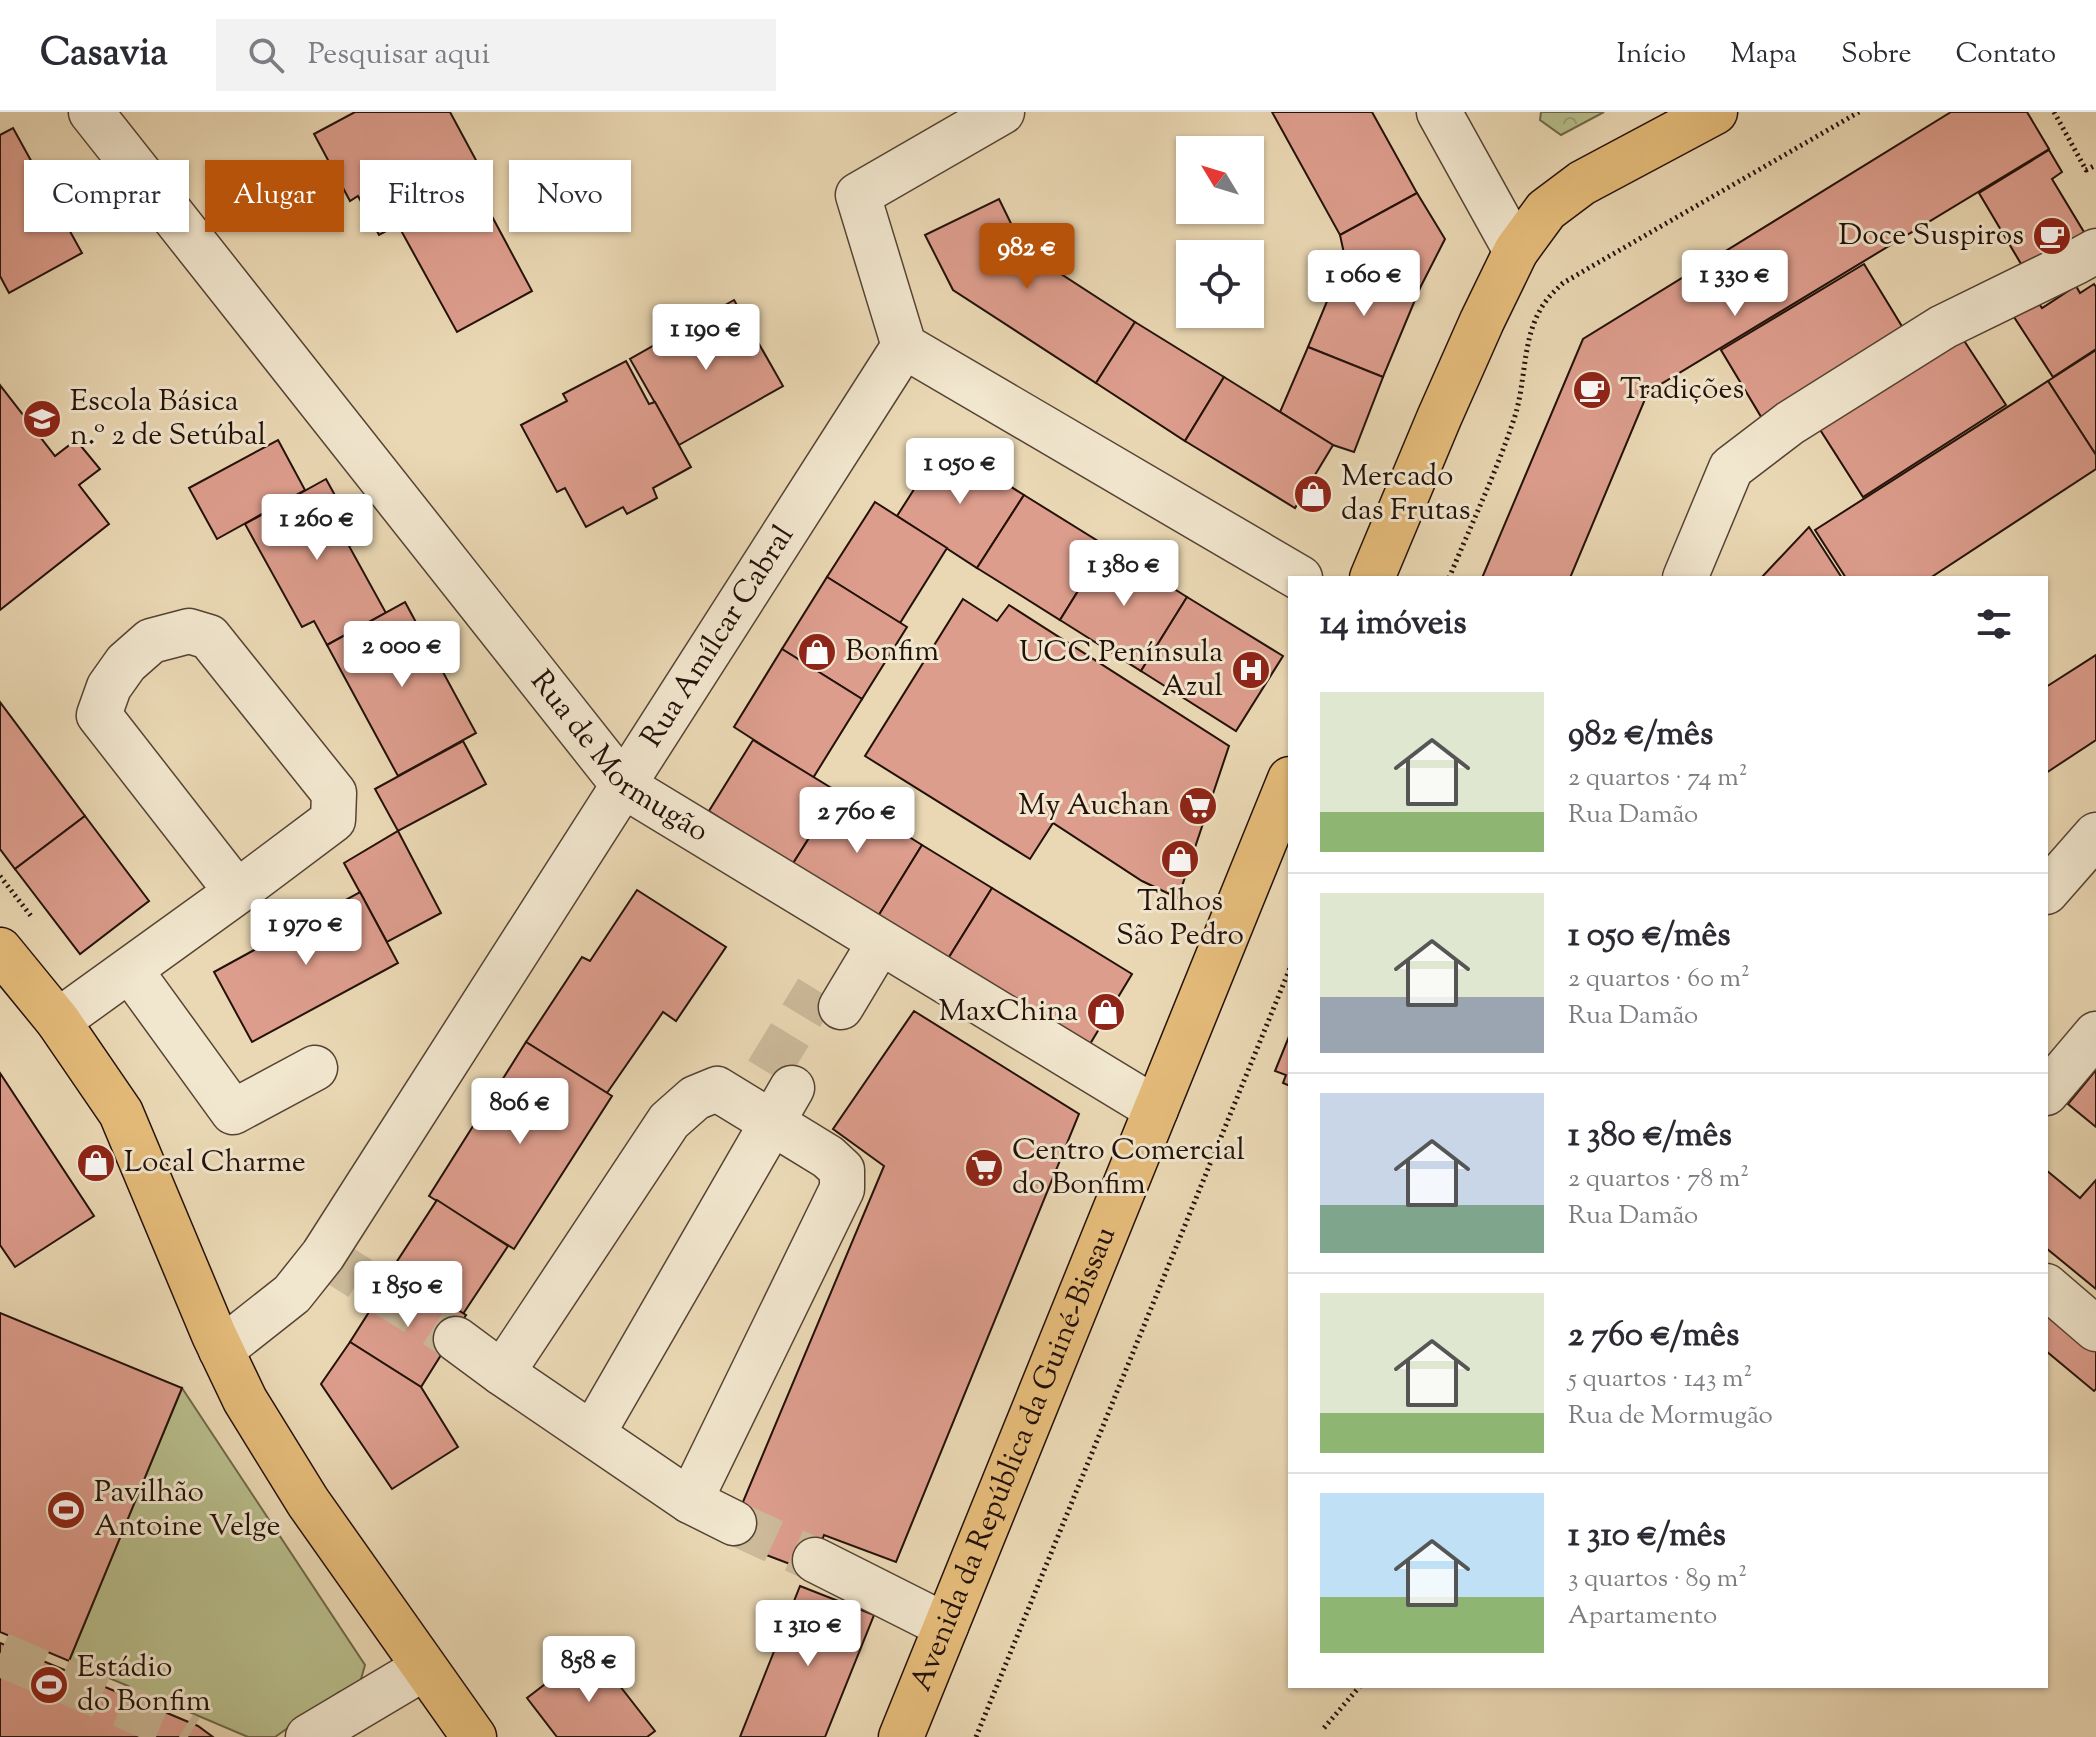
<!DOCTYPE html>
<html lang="pt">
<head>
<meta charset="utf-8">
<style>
  body { margin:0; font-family:"Sorts Mill Goudy",serif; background:#f2f2f3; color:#2b2b33; height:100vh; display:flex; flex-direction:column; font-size:30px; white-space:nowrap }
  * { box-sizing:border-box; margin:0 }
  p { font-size:26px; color:#7c7c81 }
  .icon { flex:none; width:44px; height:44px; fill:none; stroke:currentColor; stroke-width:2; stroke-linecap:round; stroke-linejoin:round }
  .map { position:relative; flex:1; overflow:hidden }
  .sheet { position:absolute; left:1288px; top:464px; width:760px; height:1112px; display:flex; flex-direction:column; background:#fff; border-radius:0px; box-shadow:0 2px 6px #0004 }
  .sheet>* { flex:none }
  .banner { position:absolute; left:24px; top:48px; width:760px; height:72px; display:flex; gap:16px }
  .needle { width:52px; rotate:308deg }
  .buttons { position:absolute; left:1176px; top:24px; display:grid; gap:16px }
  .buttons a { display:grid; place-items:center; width:88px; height:88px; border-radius:0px; background:#fff; box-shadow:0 2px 6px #0004; font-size:40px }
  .price { position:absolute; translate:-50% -68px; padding:0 18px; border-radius:8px; background:#fff; color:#222; font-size:26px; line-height:52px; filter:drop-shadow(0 2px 4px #0008) }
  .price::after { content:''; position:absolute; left:50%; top:48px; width:24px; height:18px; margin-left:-12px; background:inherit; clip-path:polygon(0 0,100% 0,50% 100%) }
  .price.active { background:#b45309; color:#fff }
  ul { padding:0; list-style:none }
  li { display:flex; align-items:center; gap:24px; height:200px; padding:0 32px }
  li+li { border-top:2px solid #e1e1e2 }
  li span { display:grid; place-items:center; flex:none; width:224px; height:160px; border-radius:0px; color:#555 }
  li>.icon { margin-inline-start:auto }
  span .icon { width:96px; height:96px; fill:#fffc; stroke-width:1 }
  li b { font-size:34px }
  h2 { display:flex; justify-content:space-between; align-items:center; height:96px; padding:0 32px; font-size:34px }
  .chip { padding:0 28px; border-radius:0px; background:#fff; box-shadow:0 2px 6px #0004; font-size:28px; line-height:72px }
  .chip.active { background:#b45309; color:#fff }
  header { display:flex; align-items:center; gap:48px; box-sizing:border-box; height:112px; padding:0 40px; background:#fff; border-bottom:2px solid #e1e1e2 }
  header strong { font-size:38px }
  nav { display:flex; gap:44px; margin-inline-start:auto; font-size:28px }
  .search { width:560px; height:72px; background:#f2f2f3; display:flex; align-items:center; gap:20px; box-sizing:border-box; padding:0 28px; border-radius:0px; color:#7c7c81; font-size:30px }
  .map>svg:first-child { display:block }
  .park { fill:url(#park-crowns); stroke:#6e684b; stroke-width:2 }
  .pitch { fill:#b8be8c; stroke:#6e684b; stroke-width:2 }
  .building { fill:#dd9d8d; stroke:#23110a; stroke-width:2 }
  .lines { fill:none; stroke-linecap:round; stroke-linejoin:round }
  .minor-tunnel { stroke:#ccba9a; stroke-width:44; stroke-dasharray:44 22; stroke-linecap:butt }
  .minor-casing { stroke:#554334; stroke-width:47 }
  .major-casing { stroke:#23110a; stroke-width:47 }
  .path { stroke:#23110a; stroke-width:5; stroke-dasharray:2 4; stroke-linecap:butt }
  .minor { stroke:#f1e6ce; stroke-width:44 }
  .major { stroke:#e5bc7a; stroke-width:44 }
  .labels { text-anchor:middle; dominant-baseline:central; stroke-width:6; stroke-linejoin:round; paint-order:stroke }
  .poi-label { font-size:30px; fill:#23110a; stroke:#f1e6ce; text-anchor:start }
  .street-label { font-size:30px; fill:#23110a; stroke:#f1e6ce }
</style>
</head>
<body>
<header>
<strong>Casavia</strong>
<div class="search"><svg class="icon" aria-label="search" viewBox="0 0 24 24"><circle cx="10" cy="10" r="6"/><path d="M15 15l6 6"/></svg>Pesquisar aqui</div>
<nav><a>Início</a><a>Mapa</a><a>Sobre</a><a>Contato</a></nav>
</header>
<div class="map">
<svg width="2096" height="1625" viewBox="0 0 2096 1625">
  <defs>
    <pattern id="park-crowns" width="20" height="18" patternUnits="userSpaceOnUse" patternTransform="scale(2)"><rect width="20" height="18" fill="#b8be8c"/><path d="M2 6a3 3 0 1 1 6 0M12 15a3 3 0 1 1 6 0" fill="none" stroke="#9ea277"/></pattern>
  </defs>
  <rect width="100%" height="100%" fill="#ead8b4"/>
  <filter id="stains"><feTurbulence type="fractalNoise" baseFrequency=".0025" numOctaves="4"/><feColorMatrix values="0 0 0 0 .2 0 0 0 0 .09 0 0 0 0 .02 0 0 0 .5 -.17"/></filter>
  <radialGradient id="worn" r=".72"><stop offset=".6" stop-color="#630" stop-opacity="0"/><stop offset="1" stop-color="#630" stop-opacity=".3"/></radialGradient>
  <!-- park -->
  <path class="park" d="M1541 0H1604L1561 23 1540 8Z"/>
  <!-- pitch -->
  <path class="pitch" d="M182 1276 365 1553 358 1578 345 1587 339 1580 275 1625H248L69 1549Z"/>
  <!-- building -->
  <g class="building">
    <path d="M355 0H450L484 63 445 84 450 93 420 110 416 103 379 123 358 84 350 89 314 22Z"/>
    <path d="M1272 0H1372L1417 81 1340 123Z"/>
    <path d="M1951 0H2027L2049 37 1648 280 1570 466H1482L1583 227Z"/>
    <path d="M13 16 82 141 9 181 0 164V23Z"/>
    <path d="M2049 38 2062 60 2052 67 2090 130 2030 167 1979 81Z"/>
    <path d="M473 69 532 179 457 220 398 113 416 103 420 110 450 93 445 84Z"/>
    <path d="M1417 81 1445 127 1420 176 1345 146 1340 123Z"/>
    <path d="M999 87 1024 138 1135 210 1096 271 953 178 925 123Z"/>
    <path d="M1345 146 1420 176 1383 265 1308 235Z"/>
    <path d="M1864 152 1906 221 1763 308 1721 238Z"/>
    <path d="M2094 172 2096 175V237L2053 265 2014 205 2038 190 2042 196 2076 174 2080 181Z"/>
    <path d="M734 188 783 274 679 333 630 247Z"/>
    <path d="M1135 210 1224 265 1185 329 1096 271Z"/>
    <path d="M1961 224 2006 293 1863 385 1819 316Z"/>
    <path d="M1308 235 1383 265 1354 340 1333 333 1280 300Z"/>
    <path d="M2096 238V343L2048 269Z"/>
    <path d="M626 249 649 292 655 290 691 355 653 376 657 386 627 402 623 395 586 415 565 376 557 380 521 313 567 289 563 282Z"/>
    <path d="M1224 265 1333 333 1295 396 1185 329Z"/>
    <path d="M2048 269 2096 343V357L1930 466H1846L1815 418Z"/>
    <path d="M0 273 55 344 76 328 100 357 79 373 109 412 0 498Z"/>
    <path d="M278 328 305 378 217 427 189 376Z"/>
    <path d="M943 332 1024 383 977 456 897 404Z"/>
    <path d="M326 367 360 429 349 434 386 501 327 533 314 509 302 515 245 412Z"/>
    <path d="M1024 383 1106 434 1060 508 977 456Z"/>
    <path d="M875 390 947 436 900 511 827 465Z"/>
    <path d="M1809 415 1842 466H1761Z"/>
    <path d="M1106 434 1187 485 1141 559 1060 508Z"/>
    <path d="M827 465 907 515 862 587 782 537Z"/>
    <path d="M1187 485 1283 544 1236 619 1141 559Z"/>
    <path d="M963 487 997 509 1009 493 1229 634 1178 786 1142 769 1053 711 1030 747 865 644Z"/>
    <path d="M405 490 476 621 398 664 327 533Z"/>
    <path d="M782 537 862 587 813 666 734 615Z"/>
    <path d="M2096 543V628L2046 661V575Z"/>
    <path d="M0 590 85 704 15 757 0 737Z"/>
    <path d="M753 628 838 680 792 753 709 699Z"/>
    <path d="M463 629 486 672 398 719 375 677Z"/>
    <path d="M838 680 922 733 877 806 792 753Z"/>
    <path d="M85 704 149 789 80 842 15 757Z"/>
    <path d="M398 719 441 801 387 830 344 751Z"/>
    <path d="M922 733 992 776 946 850 877 806Z"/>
    <path d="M992 776 1132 862 1087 937 946 850Z"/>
    <path d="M637 778 726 835 676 909 663 900 607 981 526 930 582 845 590 849Z"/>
    <path d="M360 780 398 851 252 930 214 860Z"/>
    <path d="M914 899 1079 1002 896 1450 824 1423 811 1460 727 1428 884 1054 833 1017Z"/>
    <path d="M1290 922V974L1283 971 1286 963 1275 959Z"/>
    <path d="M526 930 612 984 514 1137 429 1084Z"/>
    <path d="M2096 958V1015L2068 992Z"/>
    <path d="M0 961 94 1104 15 1155 0 1133Z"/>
    <path d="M2046 1058 2080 1086 2096 1068V1177L2046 1136Z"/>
    <path d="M437 1088 508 1134 463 1202 392 1157Z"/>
    <path d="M395 1159 466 1203 421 1275 350 1230Z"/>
    <path d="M2046 1194 2096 1235V1277L2094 1279 2046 1239Z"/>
    <path d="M0 1201 182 1276 69 1549 0 1520Z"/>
    <path d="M350 1230 421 1275 458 1335 392 1377 321 1272Z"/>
    <path d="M800 1474 874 1503 825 1625H740Z"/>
    <path d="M0 1531 198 1614 213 1625H0Z"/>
    <path d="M591 1537 655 1619 647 1625H557L527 1586Z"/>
  </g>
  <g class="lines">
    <!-- minor-tunnel -->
    <g class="minor-tunnel">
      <path d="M767 960 817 878"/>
      <path d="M323 1143 456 1227"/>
      <path d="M734 1411 815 1448"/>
      <path d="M0 1542 172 1615 188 1625"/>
    </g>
    <defs>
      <g id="minor">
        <path id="s1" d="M91 0 624 674 1156 997"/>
        <path d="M1002 0 858 83 904 234 1300 466"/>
        <path d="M1439 0 1516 139"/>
        <path d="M1685 466 1731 356 1790 311 1943 215 2076 150 2096 139"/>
        <path d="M2046 780 2096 723"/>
        <path d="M130 858 233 1000 315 956"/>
        <path d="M841 895 880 830"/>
        <path d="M58 909 237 780 333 708 334 681 209 525 189 519 151 529 126 551 109 575 99 603 237 780"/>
        <path d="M2046 981 2096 922"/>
        <path d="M2046 1174 2096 1217"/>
        <path d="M456 1227 502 1261 690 1389 734 1411"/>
        <path id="s2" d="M221 1238 292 1182 323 1143 904 234"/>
        <path d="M502 1261 669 1009 695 986 717 977 828 1045 842 1058V1077L690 1389"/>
        <path d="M593 1321 792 976"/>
        <path d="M815 1448 946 1514"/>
        <path d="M308 1625 424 1556"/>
      </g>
      <g id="major">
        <path d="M1372 466 1439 306 1482 209 1516 139 1546 98 1582 71 1715 0"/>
        <path d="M0 838 58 909 121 1001 214 1223 245 1288 308 1390 474 1625"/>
        <path id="s3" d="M901 1625 1290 667"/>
      </g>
    </defs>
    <!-- minor casing -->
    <use href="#minor" class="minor-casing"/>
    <!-- major casing -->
    <use href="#major" class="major-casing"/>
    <!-- path -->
    <g class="path">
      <path d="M2054 0 2086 58 2096 53"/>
      <path d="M1449 466C1471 413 1496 361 1514 307 1527 269 1521 222 1546 189 1551 182 1557 177 1563 171L1859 0"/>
      <path d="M0 764 31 804"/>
      <path d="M1324 1616 1360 1574"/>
      <path d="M976 1625 1290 856"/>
    </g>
    <!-- minor -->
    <use href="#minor" class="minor"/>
    <!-- major -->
    <use href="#major" class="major"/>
  </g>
  <!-- icons -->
  <defs>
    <symbol id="cafe-disc" viewBox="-11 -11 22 22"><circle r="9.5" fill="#8f2418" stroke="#f1e6ce"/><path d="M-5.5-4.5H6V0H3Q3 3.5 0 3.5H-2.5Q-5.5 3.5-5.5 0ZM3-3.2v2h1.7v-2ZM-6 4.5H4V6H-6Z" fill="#fff"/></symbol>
    <symbol id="school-disc" viewBox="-11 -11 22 22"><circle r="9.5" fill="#8f2418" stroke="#f1e6ce"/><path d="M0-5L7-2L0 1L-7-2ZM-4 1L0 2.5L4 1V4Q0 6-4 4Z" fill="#fff"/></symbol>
    <symbol id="shop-disc" viewBox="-11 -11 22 22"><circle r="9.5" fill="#8f2418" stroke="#f1e6ce"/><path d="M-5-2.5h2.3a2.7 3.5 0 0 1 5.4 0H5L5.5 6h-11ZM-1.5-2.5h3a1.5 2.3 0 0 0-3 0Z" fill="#fff"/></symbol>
    <symbol id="hospital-disc" viewBox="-11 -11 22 22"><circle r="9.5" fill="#8f2418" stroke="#f1e6ce"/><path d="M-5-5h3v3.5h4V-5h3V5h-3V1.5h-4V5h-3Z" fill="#fff"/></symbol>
    <symbol id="supermarket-disc" viewBox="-11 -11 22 22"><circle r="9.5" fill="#8f2418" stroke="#f1e6ce"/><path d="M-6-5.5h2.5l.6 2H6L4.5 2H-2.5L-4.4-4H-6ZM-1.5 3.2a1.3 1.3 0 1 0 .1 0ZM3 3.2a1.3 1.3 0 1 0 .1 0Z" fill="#fff"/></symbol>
    <symbol id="stadium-disc" viewBox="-11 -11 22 22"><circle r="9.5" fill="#8f2418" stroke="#f1e6ce"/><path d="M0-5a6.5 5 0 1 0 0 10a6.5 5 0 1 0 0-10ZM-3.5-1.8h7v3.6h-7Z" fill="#fff"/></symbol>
  </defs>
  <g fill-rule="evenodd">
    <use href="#cafe-disc" x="2030" y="102" width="44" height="44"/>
    <use href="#cafe-disc" x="1570" y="256" width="44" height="44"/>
    <use href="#school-disc" x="20" y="285" width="44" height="44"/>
    <use href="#shop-disc" x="1291" y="360" width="44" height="44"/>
    <use href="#shop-disc" x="795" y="518" width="44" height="44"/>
    <use href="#hospital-disc" x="1229" y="536" width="44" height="44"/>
    <use href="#supermarket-disc" x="1176" y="672" width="44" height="44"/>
    <use href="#shop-disc" x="1158" y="725" width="44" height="44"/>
    <use href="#shop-disc" x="1084" y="878" width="44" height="44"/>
    <use href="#shop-disc" x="74" y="1029" width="44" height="44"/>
    <use href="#supermarket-disc" x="962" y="1034" width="44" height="44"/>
    <use href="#stadium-disc" x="44" y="1376" width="44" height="44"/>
    <use href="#stadium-disc" x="27" y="1551" width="44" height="44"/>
  </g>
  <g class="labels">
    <!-- poi labels -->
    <g class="poi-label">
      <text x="2024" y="124" text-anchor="end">Doce Suspiros</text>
      <text x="1620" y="278">Tradições</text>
      <text x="70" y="290">Escola Básica<tspan x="70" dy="34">n.º 2 de Setúbal</tspan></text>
      <text x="1341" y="365">Mercado<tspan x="1341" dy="34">das Frutas</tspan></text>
      <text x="845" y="540">Bonfim</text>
      <text x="1223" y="541" text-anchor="end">UCC Península<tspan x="1223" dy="34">Azul</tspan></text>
      <text x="1170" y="694" text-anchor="end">My Auchan</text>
      <text x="1180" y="790" text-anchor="middle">Talhos<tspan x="1180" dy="34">São Pedro</tspan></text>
      <text x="1078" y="900" text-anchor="end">MaxChina</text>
      <text x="1012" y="1039">Centro Comercial<tspan x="1012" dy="34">do Bonfim</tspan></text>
      <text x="124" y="1051">Local Charme</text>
      <text x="94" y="1381">Pavilhão<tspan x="94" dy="34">Antoine Velge</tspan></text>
      <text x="77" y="1556">Estádio<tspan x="77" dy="34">do Bonfim</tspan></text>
    </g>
    <!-- street labels -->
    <g class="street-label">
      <text stroke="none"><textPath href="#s2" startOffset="874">Rua Amílcar Cabral</textPath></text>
      <text stroke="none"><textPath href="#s1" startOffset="836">Rua de Mormugão</textPath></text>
      <text stroke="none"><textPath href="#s3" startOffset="300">Avenida da República da Guiné-Bissau</textPath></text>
    </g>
  </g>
  <rect width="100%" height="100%" filter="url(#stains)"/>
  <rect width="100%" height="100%" fill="url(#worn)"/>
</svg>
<div class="buttons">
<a><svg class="needle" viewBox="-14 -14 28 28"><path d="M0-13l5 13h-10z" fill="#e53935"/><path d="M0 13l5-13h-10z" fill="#7c7c81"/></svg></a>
<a><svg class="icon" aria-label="locate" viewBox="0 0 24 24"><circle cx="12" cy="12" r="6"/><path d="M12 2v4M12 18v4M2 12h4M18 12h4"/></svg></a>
</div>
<b class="price active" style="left:1027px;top:179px">982 €</b>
<b class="price" style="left:1364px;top:206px">1 060 €</b>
<b class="price" style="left:1735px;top:206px">1 330 €</b>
<b class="price" style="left:706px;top:260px">1 190 €</b>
<b class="price" style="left:960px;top:394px">1 050 €</b>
<b class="price" style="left:317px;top:450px">1 260 €</b>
<b class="price" style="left:1124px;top:496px">1 380 €</b>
<b class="price" style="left:402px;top:577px">2 000 €</b>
<b class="price" style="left:857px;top:743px">2 760 €</b>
<b class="price" style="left:306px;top:855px">1 970 €</b>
<b class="price" style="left:520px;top:1034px">806 €</b>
<b class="price" style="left:408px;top:1217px">1 850 €</b>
<b class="price" style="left:808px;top:1556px">1 310 €</b>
<b class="price" style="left:589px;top:1592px">858 €</b>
<div class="banner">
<a class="chip">Comprar</a>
<a class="chip active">Alugar</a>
<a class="chip">Filtros</a>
<a class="chip">Novo</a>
</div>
<section class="sheet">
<h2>14 imóveis<svg class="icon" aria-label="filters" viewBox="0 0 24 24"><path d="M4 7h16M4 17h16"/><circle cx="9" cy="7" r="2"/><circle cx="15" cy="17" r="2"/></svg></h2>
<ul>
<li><span style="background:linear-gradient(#dfe7d0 75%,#8fb573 0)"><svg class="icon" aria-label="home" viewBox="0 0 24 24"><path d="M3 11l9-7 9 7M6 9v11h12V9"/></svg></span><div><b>982 €/mês</b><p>2 quartos · 74 m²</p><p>Rua Damão</p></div></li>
<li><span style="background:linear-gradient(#dfe7d0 65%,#9aa5b1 0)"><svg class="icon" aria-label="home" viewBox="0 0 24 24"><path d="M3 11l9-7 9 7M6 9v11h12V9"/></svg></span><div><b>1 050 €/mês</b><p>2 quartos · 60 m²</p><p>Rua Damão</p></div></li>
<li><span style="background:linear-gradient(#c9d6e8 70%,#7fa58c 0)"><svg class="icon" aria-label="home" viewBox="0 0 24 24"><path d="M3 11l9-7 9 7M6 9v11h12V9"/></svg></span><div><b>1 380 €/mês</b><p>2 quartos · 78 m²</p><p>Rua Damão</p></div></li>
<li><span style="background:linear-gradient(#dfe7d0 75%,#8fb573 0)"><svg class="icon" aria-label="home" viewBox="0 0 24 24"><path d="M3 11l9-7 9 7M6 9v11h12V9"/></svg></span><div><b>2 760 €/mês</b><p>5 quartos · 143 m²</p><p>Rua de Mormugão</p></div></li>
<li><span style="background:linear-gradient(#bfe0f5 65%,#8fb573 0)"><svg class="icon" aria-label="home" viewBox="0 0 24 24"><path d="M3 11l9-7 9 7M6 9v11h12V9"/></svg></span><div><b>1 310 €/mês</b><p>3 quartos · 89 m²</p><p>Apartamento</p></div></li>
</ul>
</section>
</div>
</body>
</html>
